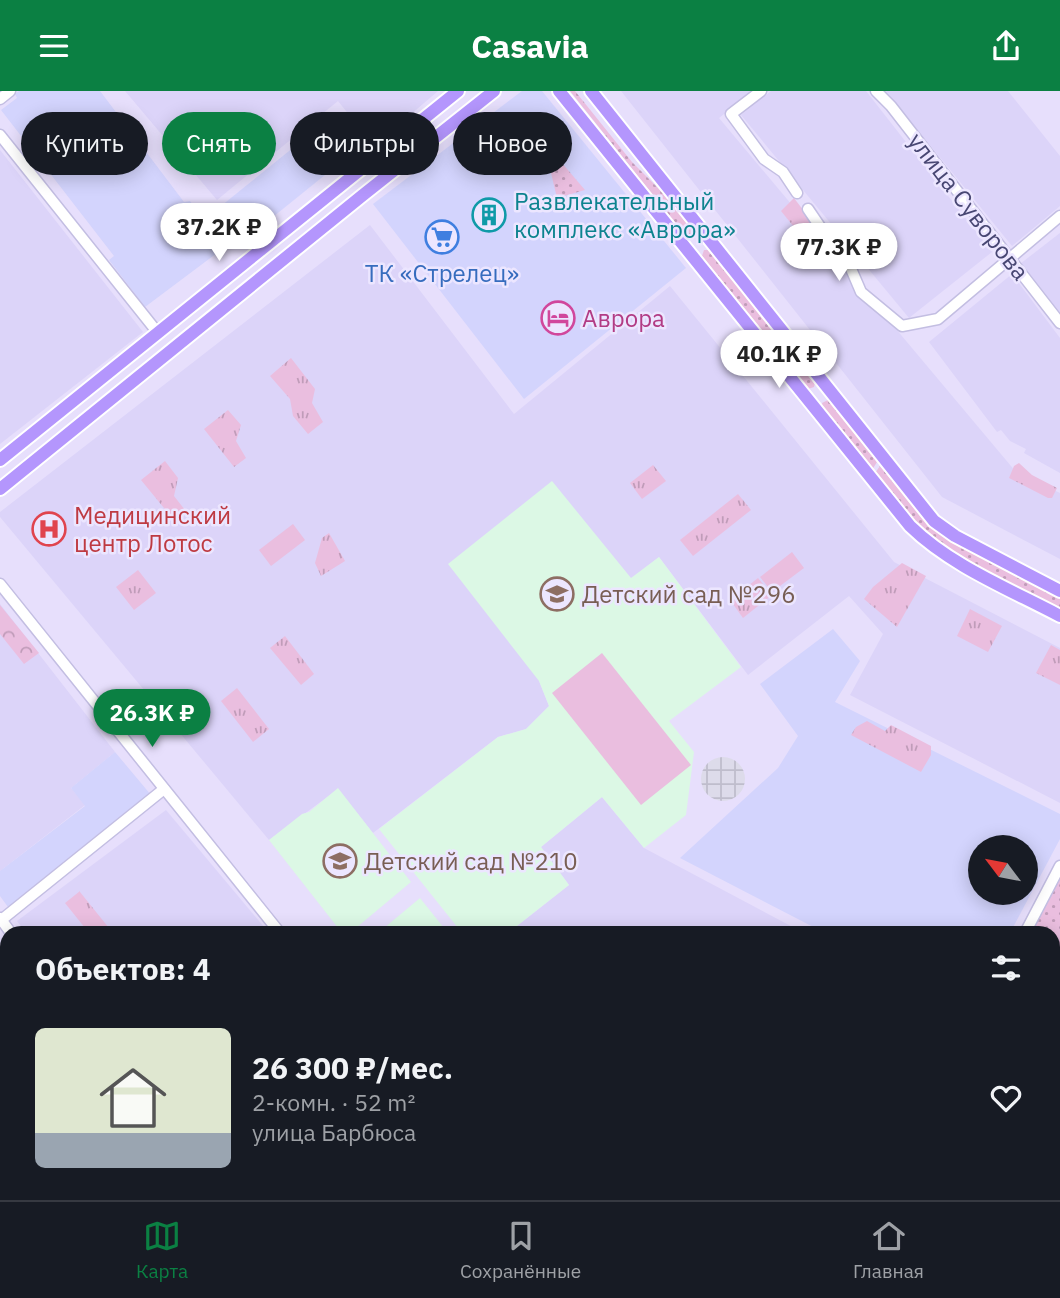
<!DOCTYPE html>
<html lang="ru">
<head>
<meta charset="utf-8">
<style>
  body { margin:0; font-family:"IBM Plex Sans",sans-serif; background:#242831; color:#f1f3f6; height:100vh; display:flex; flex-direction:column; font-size:26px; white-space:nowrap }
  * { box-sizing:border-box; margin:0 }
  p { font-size:23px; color:#9ea1a6 }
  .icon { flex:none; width:38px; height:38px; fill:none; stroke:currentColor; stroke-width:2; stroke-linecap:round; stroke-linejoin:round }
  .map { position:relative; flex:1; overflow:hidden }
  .drawer { position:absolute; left:0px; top:835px; width:1060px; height:275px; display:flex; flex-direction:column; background:#171b24; border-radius:21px 21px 0 0; box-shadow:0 4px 18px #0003 }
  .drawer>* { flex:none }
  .banner { position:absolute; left:21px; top:21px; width:700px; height:63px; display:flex; gap:14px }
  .needle { width:46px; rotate:302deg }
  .controls { position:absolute; left:968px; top:744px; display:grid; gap:14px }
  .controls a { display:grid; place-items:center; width:70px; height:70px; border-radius:50%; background:#171b24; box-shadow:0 4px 18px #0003; font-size:35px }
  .price { position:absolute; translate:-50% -60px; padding:0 16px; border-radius:24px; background:#fff; color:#222; font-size:23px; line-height:46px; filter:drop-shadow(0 2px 4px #0008) }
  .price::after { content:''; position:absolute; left:50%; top:42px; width:21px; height:16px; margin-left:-10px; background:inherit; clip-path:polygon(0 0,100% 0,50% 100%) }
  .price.selected { background:#0b8043; color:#fff }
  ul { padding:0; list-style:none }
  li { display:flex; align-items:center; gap:21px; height:175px; padding:0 35px }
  li span { display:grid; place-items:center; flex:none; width:196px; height:140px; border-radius:10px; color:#555 }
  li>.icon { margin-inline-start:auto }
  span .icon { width:84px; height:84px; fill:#fffc; stroke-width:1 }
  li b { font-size:30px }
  h2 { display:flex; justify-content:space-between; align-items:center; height:84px; padding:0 35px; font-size:30px }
  .pill { padding:0 24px; border-radius:32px; background:#171b24; box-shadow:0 4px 18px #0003; font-size:24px; line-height:63px }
  .pill.selected { background:#0b8043; color:#fff }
  header { display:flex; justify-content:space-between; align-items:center; height:91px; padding:0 35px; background:#0b8043; color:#fff; font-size:32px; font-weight:700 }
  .tab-bar { display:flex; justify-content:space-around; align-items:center; height:98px; border-top:2px solid #363941; background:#171b24; font-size:19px; color:#9ea1a6 }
  .tab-bar a { display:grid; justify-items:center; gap:4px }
  .tab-bar .selected { color:#0b8043 }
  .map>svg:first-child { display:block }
  .residential { fill:#dcd4f9 }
  .commercial { fill:#d3d4fd; fill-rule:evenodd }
  .industrial { fill:url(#industrial-grid) }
  .education { fill:#dcf8e5 }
  .grass { fill:url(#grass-dots) }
  .forest { fill:url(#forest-crowns) }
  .park { fill:url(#park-tufts) }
  .pitch { fill:#eabedf }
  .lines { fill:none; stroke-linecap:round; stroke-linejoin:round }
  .minor-casing { stroke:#c3bee2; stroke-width:13 }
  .major-casing { stroke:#fff; stroke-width:16 }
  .minor { stroke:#fff; stroke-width:10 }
  .major { stroke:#b496fd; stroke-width:12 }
  .labels { text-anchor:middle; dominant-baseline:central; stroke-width:5; stroke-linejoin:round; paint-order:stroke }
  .culture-label { font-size:24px; fill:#0d838f; stroke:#ece6ff; text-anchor:start }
  .street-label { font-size:24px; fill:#484773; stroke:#ece6ff }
  .shop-label { font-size:24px; fill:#366cbe; stroke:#ece6ff }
  .hotel-label { font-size:24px; fill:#b23c85; stroke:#ece6ff; text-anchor:start }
  .health-label { font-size:24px; fill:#be3a42; stroke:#ece6ff; text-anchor:start }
  .education-label { font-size:24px; fill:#785e54; stroke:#ece6ff; text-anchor:start }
</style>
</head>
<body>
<header><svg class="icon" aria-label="menu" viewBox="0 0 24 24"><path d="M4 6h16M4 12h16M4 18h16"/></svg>Casavia<svg class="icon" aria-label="share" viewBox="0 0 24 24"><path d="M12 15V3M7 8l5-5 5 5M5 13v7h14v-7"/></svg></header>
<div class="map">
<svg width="1060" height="1109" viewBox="0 0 1060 1109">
  <defs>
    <pattern id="industrial-grid" width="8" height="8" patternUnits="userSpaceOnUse" patternTransform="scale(1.75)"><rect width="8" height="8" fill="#dddbea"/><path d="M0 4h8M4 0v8" fill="none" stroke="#bfbdcc"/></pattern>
    <pattern id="grass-dots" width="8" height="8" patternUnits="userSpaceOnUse" patternTransform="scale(1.75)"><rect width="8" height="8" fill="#eabedf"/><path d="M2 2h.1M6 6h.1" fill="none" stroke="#c09cb9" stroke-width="1.8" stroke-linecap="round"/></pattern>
    <pattern id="forest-crowns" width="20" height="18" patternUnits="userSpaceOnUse" patternTransform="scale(1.75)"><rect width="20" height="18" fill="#eabedf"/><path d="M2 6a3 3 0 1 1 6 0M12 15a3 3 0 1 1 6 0" fill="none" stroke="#c09cb9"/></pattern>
    <pattern id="park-tufts" width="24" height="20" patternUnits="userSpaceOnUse" patternTransform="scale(1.75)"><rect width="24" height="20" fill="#eabedf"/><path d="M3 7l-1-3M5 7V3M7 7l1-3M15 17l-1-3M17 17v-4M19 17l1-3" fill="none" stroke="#c09cb9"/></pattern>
  </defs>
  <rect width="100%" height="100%" fill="#e7dffc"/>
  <!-- residential -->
  <g class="residential">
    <path d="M125 0H438L374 55 338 10 217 109Z"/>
    <path d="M621 0H753L719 27 1016 381 1060 402V468L942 406Z"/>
    <path d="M771 0H866L992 161 909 227 741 24Z"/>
    <path d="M886 0H1008L1060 65V115L1012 155Z"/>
    <path d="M0 59 143 241 0 353Z"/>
    <path d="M370 134 514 323 670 195 894 471 1060 557V712L850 604 883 543 849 505 748 584 659 466 631 488 539 590 549 615 526 638 498 646 373 742 338 698 269 749 0 426V421Z"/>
    <path d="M1060 142V221L1058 222 1020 173Z"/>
    <path d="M1012 183 1060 247V382L1024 362 1026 358 1010 350 1001 339 997 341 929 251Z"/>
    <path d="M0 513 115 661 71 697 85 714 0 780Z"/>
    <path d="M602 706 644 757 804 842H508L569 794 541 756Z"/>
    <path d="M166 719 269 842H26L17 830Z"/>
    <path d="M1060 890V1109H953L956 1103 1054 1102V903Z"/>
    <path d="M410 1102 508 1103 520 1109H391Z"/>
    <path d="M592 1103H882L878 1109H603Z"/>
  </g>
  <!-- commercial -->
  <g class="commercial">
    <path d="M19 0H100L184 111 190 110 225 156 145 216 109 169 114 165 1 19 17 7 15 3Z"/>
    <path d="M522 0H542L686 177 524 308 373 113Z"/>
    <path d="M335 23 361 55 247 147 221 115Z"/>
    <path d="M833 538 860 570 835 611 1060 723V748L1010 842H825L680 767 778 677 798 645 760 593ZM980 756H1026V802H980Z"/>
    <path d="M115 661 151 704 8 816 0 805V780L85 715 71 697Z"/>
    <path d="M0 856 7 864V957L0 962Z"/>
  </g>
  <!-- industrial -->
  <circle class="industrial" cx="723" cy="688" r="22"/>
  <!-- education -->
  <g class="education">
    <path d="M552 390 631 487 659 466 741 576 669 630 694 661 686 724 644 757 602 706 541 756 569 794 508 842H462L379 738 498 646 526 638 549 615 539 590 448 473Z"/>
    <path d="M338 697 411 791 350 842H342L269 749 302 723 309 721Z"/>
    <path d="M420 807 448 842H378Z"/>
    <path d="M0 1040 7 1046V1102L78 1103 86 1109H0Z"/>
    <path d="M113 1102H292L294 1109H107Z"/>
  </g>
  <!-- grass -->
  <g class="grass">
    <path d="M570 0H575L632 71 662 101 695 143V148L689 149Z"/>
    <path d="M522 52 557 53 542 76 515 72 513 59Z"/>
    <path d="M556 65 585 99 557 107 551 82 554 68Z"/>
    <path d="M704 159H708L815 292 814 296 808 298 702 165Z"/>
    <path d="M828 309 877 371 872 379 823 317 822 312Z"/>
    <path d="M880 375 921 426 939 443 1060 507V517C1019 496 973 477 937 450 912 431 894 406 875 382Z"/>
    <path d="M1060 785V889L1054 902V842H1030Z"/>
  </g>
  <!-- forest -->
  <path class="forest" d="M0 514 39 562 24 573 0 543Z"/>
  <!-- park -->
  <g class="park">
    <path d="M794 107 822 144 821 149 811 157 781 120Z"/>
    <path d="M291 267 315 298 312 312 323 331 308 343 293 325 290 308 270 285Z"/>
    <path d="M228 319 241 334 236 350 246 367 234 376 204 338Z"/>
    <path d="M165 370 178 387 174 405 185 419 173 428 141 389Z"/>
    <path d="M1019 372 1032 384 1057 397 1052 407H1048L1009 387 1014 375Z"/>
    <path d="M653 374 666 390 642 408 630 392Z"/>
    <path d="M738 403 751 419 693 465 680 449Z"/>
    <path d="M329 442 345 470 321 485 315 472 322 447Z"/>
    <path d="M902 472 926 485 897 536 864 508 873 496Z"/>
    <path d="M138 479 156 502 134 519 116 496Z"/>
    <path d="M758 487 772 504 743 527 730 509Z"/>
    <path d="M970 518 1002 535 988 561 957 545Z"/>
    <path d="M285 545 314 583 301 594 270 557Z"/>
    <path d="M1051 554 1060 559V594L1036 582Z"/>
    <path d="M237 597 269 638 253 651 221 610Z"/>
    <path d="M867 630 885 640 891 634 931 655V664L921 681 851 644 856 636Z"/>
    <path d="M80 800V801L113 842H89L65 812Z"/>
  </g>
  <!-- pitch -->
  <g class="pitch">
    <path d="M293 433 305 449 271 475 259 459Z"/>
    <path d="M792 461 804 477 772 501 760 486Z"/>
    <path d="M602 562 691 674 641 714 552 602Z"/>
  </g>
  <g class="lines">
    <defs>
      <g id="minor">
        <path d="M761 0 731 23 764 68 783 81 797 102"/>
        <path d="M876 0 891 15 1060 232"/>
        <path d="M0 8 10 0"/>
        <path d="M0 44 158 242"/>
        <path d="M808 118 829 149 849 173 861 201 902 235 938 228 1060 125"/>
        <path d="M0 493 280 842"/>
        <path d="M0 827 11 842"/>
        <path d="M0 830 164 698"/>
        <path d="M1025 842 1060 775"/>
        <path d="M1054 902 1060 890"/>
        <path d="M532 1102 544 1109"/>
        <path d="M885 1109 889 1102"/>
        <path d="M946 1109 949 1102"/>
      </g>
      <g id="major">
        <path d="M559 0 910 435C951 475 1009 498 1060 525"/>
        <path d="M591 0 934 430 955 445 1060 500"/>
        <path d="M0 369 458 0"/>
        <path d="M0 398 363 104 494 0"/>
      </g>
    </defs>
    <!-- minor casing -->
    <use href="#minor" class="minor-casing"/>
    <!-- major casing -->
    <use href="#major" class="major-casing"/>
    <!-- minor -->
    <use href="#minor" class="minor"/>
    <!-- major -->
    <use href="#major" class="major"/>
  </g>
  <!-- icons -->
  <defs>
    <symbol id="building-ring" viewBox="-11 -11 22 22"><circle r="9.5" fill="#ece6ff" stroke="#0f9aa8" stroke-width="1.5"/><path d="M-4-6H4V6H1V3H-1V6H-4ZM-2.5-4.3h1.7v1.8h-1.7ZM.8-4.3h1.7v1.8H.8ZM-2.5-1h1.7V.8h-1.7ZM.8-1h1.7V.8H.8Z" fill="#0f9aa8"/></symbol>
    <symbol id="supermarket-ring" viewBox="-11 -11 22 22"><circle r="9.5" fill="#ece6ff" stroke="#3f7fe0" stroke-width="1.5"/><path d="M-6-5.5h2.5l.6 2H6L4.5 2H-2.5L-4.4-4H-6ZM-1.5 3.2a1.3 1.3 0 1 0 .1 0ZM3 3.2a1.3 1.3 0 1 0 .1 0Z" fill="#3f7fe0"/></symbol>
    <symbol id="hotel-ring" viewBox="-11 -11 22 22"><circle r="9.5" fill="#ece6ff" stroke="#d1479c" stroke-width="1.5"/><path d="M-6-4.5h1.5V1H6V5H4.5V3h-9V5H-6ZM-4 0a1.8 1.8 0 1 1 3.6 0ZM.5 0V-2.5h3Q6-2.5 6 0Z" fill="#d1479c"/></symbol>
    <symbol id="hospital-ring" viewBox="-11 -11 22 22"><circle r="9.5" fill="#ece6ff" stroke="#e0444e" stroke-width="1.5"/><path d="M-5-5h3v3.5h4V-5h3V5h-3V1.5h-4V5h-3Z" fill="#e0444e"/></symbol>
    <symbol id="school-ring" viewBox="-11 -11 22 22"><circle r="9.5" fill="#ece6ff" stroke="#8d6e63" stroke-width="1.5"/><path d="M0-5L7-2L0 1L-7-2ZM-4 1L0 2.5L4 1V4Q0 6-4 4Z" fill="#8d6e63"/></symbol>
  </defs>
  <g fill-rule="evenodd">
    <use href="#building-ring" x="470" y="105" width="38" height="38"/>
    <use href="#supermarket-ring" x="423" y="127" width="38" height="38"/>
    <use href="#hotel-ring" x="539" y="208" width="38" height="38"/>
    <use href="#hospital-ring" x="30" y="419" width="38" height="38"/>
    <use href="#school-ring" x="538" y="484" width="38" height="38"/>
    <use href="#school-ring" x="321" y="751" width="38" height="38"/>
  </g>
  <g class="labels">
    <!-- culture labels -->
    <g class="culture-label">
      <text x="514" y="110">Развлекательный<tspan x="514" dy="28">комплекс «Аврора»</tspan></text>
    </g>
    <!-- street labels -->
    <g class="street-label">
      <text transform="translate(969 115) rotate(52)">улица Суворова</text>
    </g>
    <!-- shop labels -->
    <g class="shop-label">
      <text x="442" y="182">ТК «Стрелец»</text>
    </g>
    <!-- hotel labels -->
    <g class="hotel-label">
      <text x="582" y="227">Аврора</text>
    </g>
    <!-- health labels -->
    <g class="health-label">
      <text x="74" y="424">Медицинский<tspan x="74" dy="28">центр Лотос</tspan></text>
    </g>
    <!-- education labels -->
    <g class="education-label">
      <text x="582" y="503">Детский сад №296</text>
      <text x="364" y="770">Детский сад №210</text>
    </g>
  </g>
</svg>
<div class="controls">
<a><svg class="needle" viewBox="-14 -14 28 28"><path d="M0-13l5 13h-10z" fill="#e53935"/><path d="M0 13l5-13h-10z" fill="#9ea1a6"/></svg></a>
</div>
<b class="price" style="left:219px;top:172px">37.2K ₽</b>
<b class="price" style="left:839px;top:192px">77.3K ₽</b>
<b class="price" style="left:779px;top:299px">40.1K ₽</b>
<b class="price selected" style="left:152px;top:658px">26.3K ₽</b>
<div class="banner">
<a class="pill">Купить</a>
<a class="pill selected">Снять</a>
<a class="pill">Фильтры</a>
<a class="pill">Новое</a>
</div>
<section class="drawer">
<h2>Объектов: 4<svg class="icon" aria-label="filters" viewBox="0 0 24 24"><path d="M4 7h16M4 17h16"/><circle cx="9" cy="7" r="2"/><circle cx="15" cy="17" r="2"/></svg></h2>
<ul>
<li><span style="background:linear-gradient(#dfe7d0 75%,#9aa5b1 0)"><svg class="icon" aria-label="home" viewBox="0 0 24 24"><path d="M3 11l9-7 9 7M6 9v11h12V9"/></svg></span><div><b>26 300 ₽/мес.</b><p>2-комн. · 52 m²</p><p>улица Барбюса</p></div><svg class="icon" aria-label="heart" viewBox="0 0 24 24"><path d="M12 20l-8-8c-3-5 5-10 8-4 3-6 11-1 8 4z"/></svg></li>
</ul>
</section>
</div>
<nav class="tab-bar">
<a class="selected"><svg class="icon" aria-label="map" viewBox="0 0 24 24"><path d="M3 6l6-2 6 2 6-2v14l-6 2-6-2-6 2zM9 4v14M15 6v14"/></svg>Карта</a>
<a><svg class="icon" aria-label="saved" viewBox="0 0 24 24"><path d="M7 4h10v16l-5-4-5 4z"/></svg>Сохранённые</a>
<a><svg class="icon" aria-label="home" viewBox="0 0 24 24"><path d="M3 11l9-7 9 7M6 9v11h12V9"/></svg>Главная</a>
</nav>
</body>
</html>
